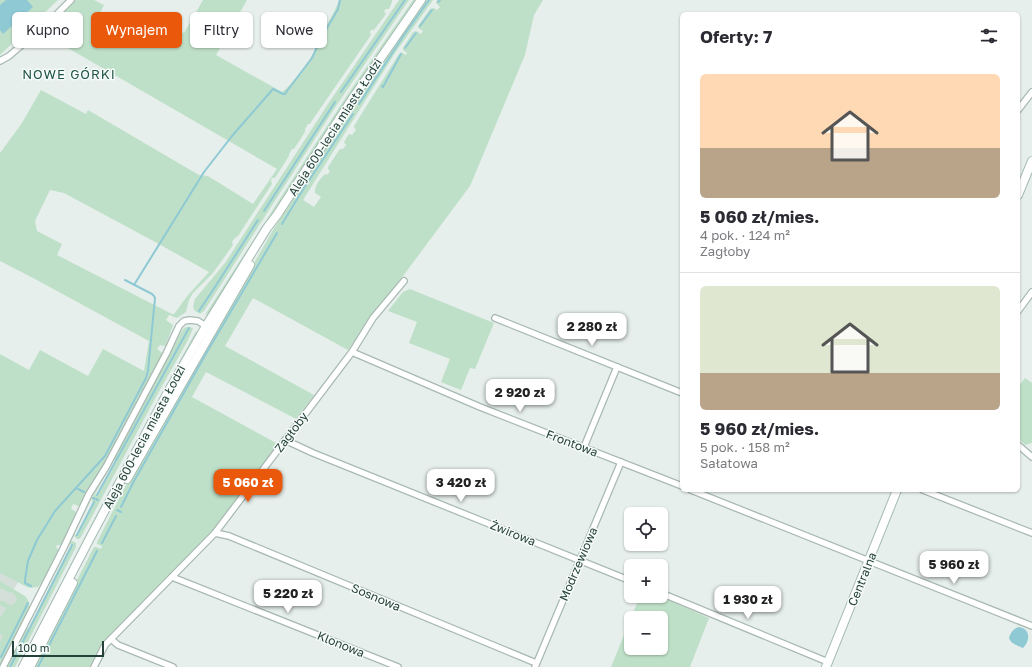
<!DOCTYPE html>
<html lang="pl">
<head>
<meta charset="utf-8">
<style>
  body { margin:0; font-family:"Golos Text",sans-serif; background:#f2f2f3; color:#2b2b33; height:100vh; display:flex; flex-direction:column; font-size:15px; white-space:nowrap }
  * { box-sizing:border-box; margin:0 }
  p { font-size:13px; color:#7c7c81 }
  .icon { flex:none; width:22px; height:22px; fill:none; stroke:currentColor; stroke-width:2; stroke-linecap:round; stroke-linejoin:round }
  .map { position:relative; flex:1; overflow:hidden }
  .details { position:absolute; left:680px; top:12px; width:340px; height:480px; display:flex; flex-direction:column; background:#fff; border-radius:6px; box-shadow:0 1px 3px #0004 }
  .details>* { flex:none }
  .hud { position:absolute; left:12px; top:12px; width:380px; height:36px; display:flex; gap:8px }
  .tools { position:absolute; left:624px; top:507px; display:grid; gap:8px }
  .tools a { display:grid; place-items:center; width:44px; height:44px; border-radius:6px; background:#fff; box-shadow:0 1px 3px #0004; font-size:20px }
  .scale { position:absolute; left:12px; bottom:10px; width:92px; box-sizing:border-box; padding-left:4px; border:2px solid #24423a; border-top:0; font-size:11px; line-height:14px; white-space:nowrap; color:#24423a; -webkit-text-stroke:3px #f7fbf9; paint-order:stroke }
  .price { position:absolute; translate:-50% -34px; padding:0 9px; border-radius:8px; background:#fff; color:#222; font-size:13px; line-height:26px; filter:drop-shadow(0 1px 2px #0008) }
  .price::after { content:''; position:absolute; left:50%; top:24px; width:12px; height:9px; margin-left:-6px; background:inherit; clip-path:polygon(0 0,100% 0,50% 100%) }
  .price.active { background:#ea580c; color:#fff }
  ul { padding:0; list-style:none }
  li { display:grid; align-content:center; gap:8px; height:212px; padding:0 20px }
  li+li { border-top:1px solid #e1e1e2 }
  li span { display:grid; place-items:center; height:124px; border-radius:6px; color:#555 }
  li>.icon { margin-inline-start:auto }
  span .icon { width:72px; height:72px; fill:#fffc; stroke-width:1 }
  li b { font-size:17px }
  h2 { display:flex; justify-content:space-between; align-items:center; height:48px; padding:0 20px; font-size:17px }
  .pill { padding:0 14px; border-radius:6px; background:#fff; box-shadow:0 1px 3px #0004; font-size:14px; line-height:36px }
  .pill.active { background:#ea580c; color:#fff }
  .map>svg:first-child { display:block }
  .built { fill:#d4dfda }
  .green { fill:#bfe0c8; fill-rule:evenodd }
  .water { fill:#8ec9d4 }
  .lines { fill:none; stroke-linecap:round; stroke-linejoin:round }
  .stream { stroke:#8ec9d4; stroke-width:2 }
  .street-casing { stroke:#a8b8b2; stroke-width:8 }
  .secondary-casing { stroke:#a4bbb3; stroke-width:10 }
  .street { stroke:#fff; stroke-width:5.5 }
  .secondary { stroke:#fff; stroke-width:8 }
  .labels { text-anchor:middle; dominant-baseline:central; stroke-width:3; stroke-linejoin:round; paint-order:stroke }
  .street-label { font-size:12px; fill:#24423a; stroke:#f7fbf9 }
  .neighbourhood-label { font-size:13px; letter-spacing:1px; fill:#1f5548; stroke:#f7fbf9 }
</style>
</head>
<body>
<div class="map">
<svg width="1032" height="667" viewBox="0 0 1032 667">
  <rect width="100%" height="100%" fill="#e6efeb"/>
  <!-- built -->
  <path class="built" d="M0 568 20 579 13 591 26 599 0 662Z"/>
  <!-- green -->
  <g class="green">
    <path d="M0 0H58L0 55Z"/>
    <path d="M76 0H94L104 5 100 13 142 37 147 30 166 41 173 27 184 33 203 0H247L216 55 282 92C289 88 305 66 310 59 315 51 317 41 322 33 328 22 335 12 339 0H392V2L389 9H386L384 11 386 14 374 30H371L370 32 371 35 311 122 310 124H308L305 129V132L294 149H292L289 154V156L275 178H272L271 180 272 184 238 236 235 238 232 242 233 245 213 273 193 293 189 300 186 312 177 318 169 315 166 320 173 325 166 345 164 346 160 345 157 349 161 352 162 354 104 464 88 490 80 505 78 506 73 504 71 509 75 511 76 514 61 545H57L56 547 59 550 43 581 38 587 30 588 27 587 0 573V354L29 370 40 350 88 376 103 349 144 371 149 341 35 279 0 261V153L22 123 41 90 86 114 88 110 199 175 208 176 253 204 277 169 42 33ZM50 190 64 193 157 243 209 272 188 295 174 314H172L57 255 62 244 37 231 35 221Z"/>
    <path d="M399 0H409L336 106 204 311 200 314 195 311 193 307 195 299 225 263 328 104Z"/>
    <path d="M413 0H415L341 108 211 312 205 315 312 149 352 88Z"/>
    <path d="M426 0H433L395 53 303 200 314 207 321 197 315 193C314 186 320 179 325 174L327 175 330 171 328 169V167L339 150 340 149H343L346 145 344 142 349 134 352 135 356 130 354 127V126L399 54 401 52 406 55 407 53 403 50V48L413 32 416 31 421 34 423 31 418 28V26L430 9 434 8 437 10 440 7 436 3 437 0H543L534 15 525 55 470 186 348 350 253 298 225 346 314 395 296 419 206 372 192 397 278 444 212 532 104 642 91 667H32L94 547H96L101 549 102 546 97 544V542L126 485 273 230 347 115Z"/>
    <path d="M410 289 494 323 475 369 470 368 461 390 441 382 450 359 409 343 417 322 388 311 403 292Z"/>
    <path d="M186 327H189L193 328 192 331 187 342 157 395 81 537 79 539H77L75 537 74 534 78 535 94 503 92 501V499L79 524 94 494 106 474 94 496 96 494 98 495 117 461 114 460 179 336 183 329Z"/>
    <path d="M196 331 197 335 20 667H18L91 525Z"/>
    <path d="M1025 378 1032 383V443L1025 445 1018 438V387Z"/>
    <path d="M72 541 76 543V547L15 667H6L27 628 30 629 72 545 69 544Z"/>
    <path d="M0 581 25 596C30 601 30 607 28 613L0 665V642L3 636 0 634V616L1 617 6 608 0 605V601H5V603L10 605 14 604 17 599 15 595 11 592 7 593V591L0 588Z"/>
    <path d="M640 596H659L709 618 690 667H611ZM631 618H661V648H631Z"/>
  </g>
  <!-- water -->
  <g class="water">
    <path d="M6 0H27L33 7 3 34 0 30V5Z"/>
    <path d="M1019 627C1031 629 1030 641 1023 648 1017 645 1011 644 1009 638 1011 632 1013 629 1019 627Z"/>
  </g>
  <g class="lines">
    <!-- stream -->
    <g class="stream">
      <path d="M438 2 440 0"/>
      <path d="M420 26 432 10"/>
      <path d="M405 48 416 33"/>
      <path d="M382 86 383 87 401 54"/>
      <path d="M341 92 405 0"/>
      <path d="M359 104 404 35 429 0"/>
      <path d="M264 211 335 102"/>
      <path d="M282 224 302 191 353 114"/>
      <path d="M134 285 204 172 232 136 273 89 283 94H285L287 91 312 58 323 35 338 9 340 0"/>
      <path d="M199 311 213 290 258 220"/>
      <path d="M76 488 84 492"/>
      <path d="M97 495 189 328"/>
      <path d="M93 498 98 500"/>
      <path d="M121 507 134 481 207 352 277 233"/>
      <path d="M117 510 121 512"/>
      <path d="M77 535 94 502"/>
      <path d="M102 543 116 516"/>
      <path d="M31 586 25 583V580L28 561 37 540 55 511 105 456 146 378 148 371 155 298 154 296 152 294 125 280"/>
      <path d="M1 657 28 603"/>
      <path d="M10 667 72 545"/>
      <path d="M38 667 97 551"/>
    </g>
    <defs>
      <g id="street">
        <path d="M0 61 9 56 52 19 71 0"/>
        <path d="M1018 110 1032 92"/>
        <path d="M1018 311 1032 292"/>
        <path d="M495 318 682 393"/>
        <path d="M352 352 480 407 682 486"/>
        <path d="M285 440 313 453 631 581"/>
        <path d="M1018 445 1032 457"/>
        <path d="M584 447 617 367"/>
        <path d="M691 490 1032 626"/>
        <path d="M923 490 1032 533"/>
        <path d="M215 533 229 536 536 663"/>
        <path d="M172 577 398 667"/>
        <path d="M661 593 828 662"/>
        <path d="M111 639 118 645 173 667"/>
        <path d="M3 667 63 549 89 494 106 467 166 354 179 326 184 321 190 320 198 321 209 328"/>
        <path d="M94 667 105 645 215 533 352 352 373 318 404 281"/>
        <path d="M535 667 621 462"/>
      </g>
      <g id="secondary">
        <path d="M1018 195 1032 161"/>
        <path d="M127 479 250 265"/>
        <path d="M23 667 90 538 168 392 206 326 267 228 277 215 353 98 421 0"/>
        <path d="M30 667 73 583"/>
        <path d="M826 667 897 490"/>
      </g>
    </defs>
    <!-- street casing -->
    <use href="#street" class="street-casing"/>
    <!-- secondary casing -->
    <use href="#secondary" class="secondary-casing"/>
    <!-- street -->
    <use href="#street" class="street"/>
    <!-- secondary -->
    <use href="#secondary" class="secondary"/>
  </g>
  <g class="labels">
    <!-- street labels -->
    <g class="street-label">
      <text transform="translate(335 127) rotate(-57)">Aleja 600-lecia miasta Łodzi</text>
      <text transform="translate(291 432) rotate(-53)">Zagłoby</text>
      <text transform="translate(144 437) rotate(-62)">Aleja 600-lecia miasta Łodzi</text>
      <text transform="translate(572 443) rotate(21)">Frontowa</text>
      <text transform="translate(513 533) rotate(22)">Żwirowa</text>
      <text transform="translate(578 564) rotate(-67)">Modrzewiowa</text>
      <text transform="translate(862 579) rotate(-68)">Centralna</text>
      <text transform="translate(376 597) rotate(23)">Sosnowa</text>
      <text transform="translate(341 644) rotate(22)">Klonowa</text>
    </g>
    <!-- neighbourhood labels -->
    <g class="neighbourhood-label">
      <text x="69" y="74">NOWE GÓRKI</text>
    </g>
  </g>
</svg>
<div class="tools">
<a><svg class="icon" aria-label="locate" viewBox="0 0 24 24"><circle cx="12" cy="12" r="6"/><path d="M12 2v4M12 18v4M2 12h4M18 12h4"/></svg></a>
<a>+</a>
<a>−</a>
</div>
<div class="scale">100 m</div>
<b class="price" style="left:592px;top:347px">2 280 zł</b>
<b class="price" style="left:520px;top:413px">2 920 zł</b>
<b class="price active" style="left:248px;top:503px">5 060 zł</b>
<b class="price" style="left:461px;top:503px">3 420 zł</b>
<b class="price" style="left:954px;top:585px">5 960 zł</b>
<b class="price" style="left:288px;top:614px">5 220 zł</b>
<b class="price" style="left:748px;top:620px">1 930 zł</b>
<div class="hud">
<a class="pill">Kupno</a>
<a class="pill active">Wynajem</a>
<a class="pill">Filtry</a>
<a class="pill">Nowe</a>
</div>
<section class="details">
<h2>Oferty: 7<svg class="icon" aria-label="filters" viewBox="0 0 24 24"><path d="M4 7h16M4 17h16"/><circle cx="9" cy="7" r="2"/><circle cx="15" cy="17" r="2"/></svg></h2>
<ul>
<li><span style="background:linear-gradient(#ffd9b3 60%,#b9a48a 0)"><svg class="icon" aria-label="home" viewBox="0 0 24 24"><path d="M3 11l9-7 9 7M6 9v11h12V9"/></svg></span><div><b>5 060 zł/mies.</b><p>4 pok. · 124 m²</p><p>Zagłoby</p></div></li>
<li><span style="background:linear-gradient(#dfe7d0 70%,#b9a48a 0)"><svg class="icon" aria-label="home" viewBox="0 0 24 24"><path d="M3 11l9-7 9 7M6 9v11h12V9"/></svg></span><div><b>5 960 zł/mies.</b><p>5 pok. · 158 m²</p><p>Sałatowa</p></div></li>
</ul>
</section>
</div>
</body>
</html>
